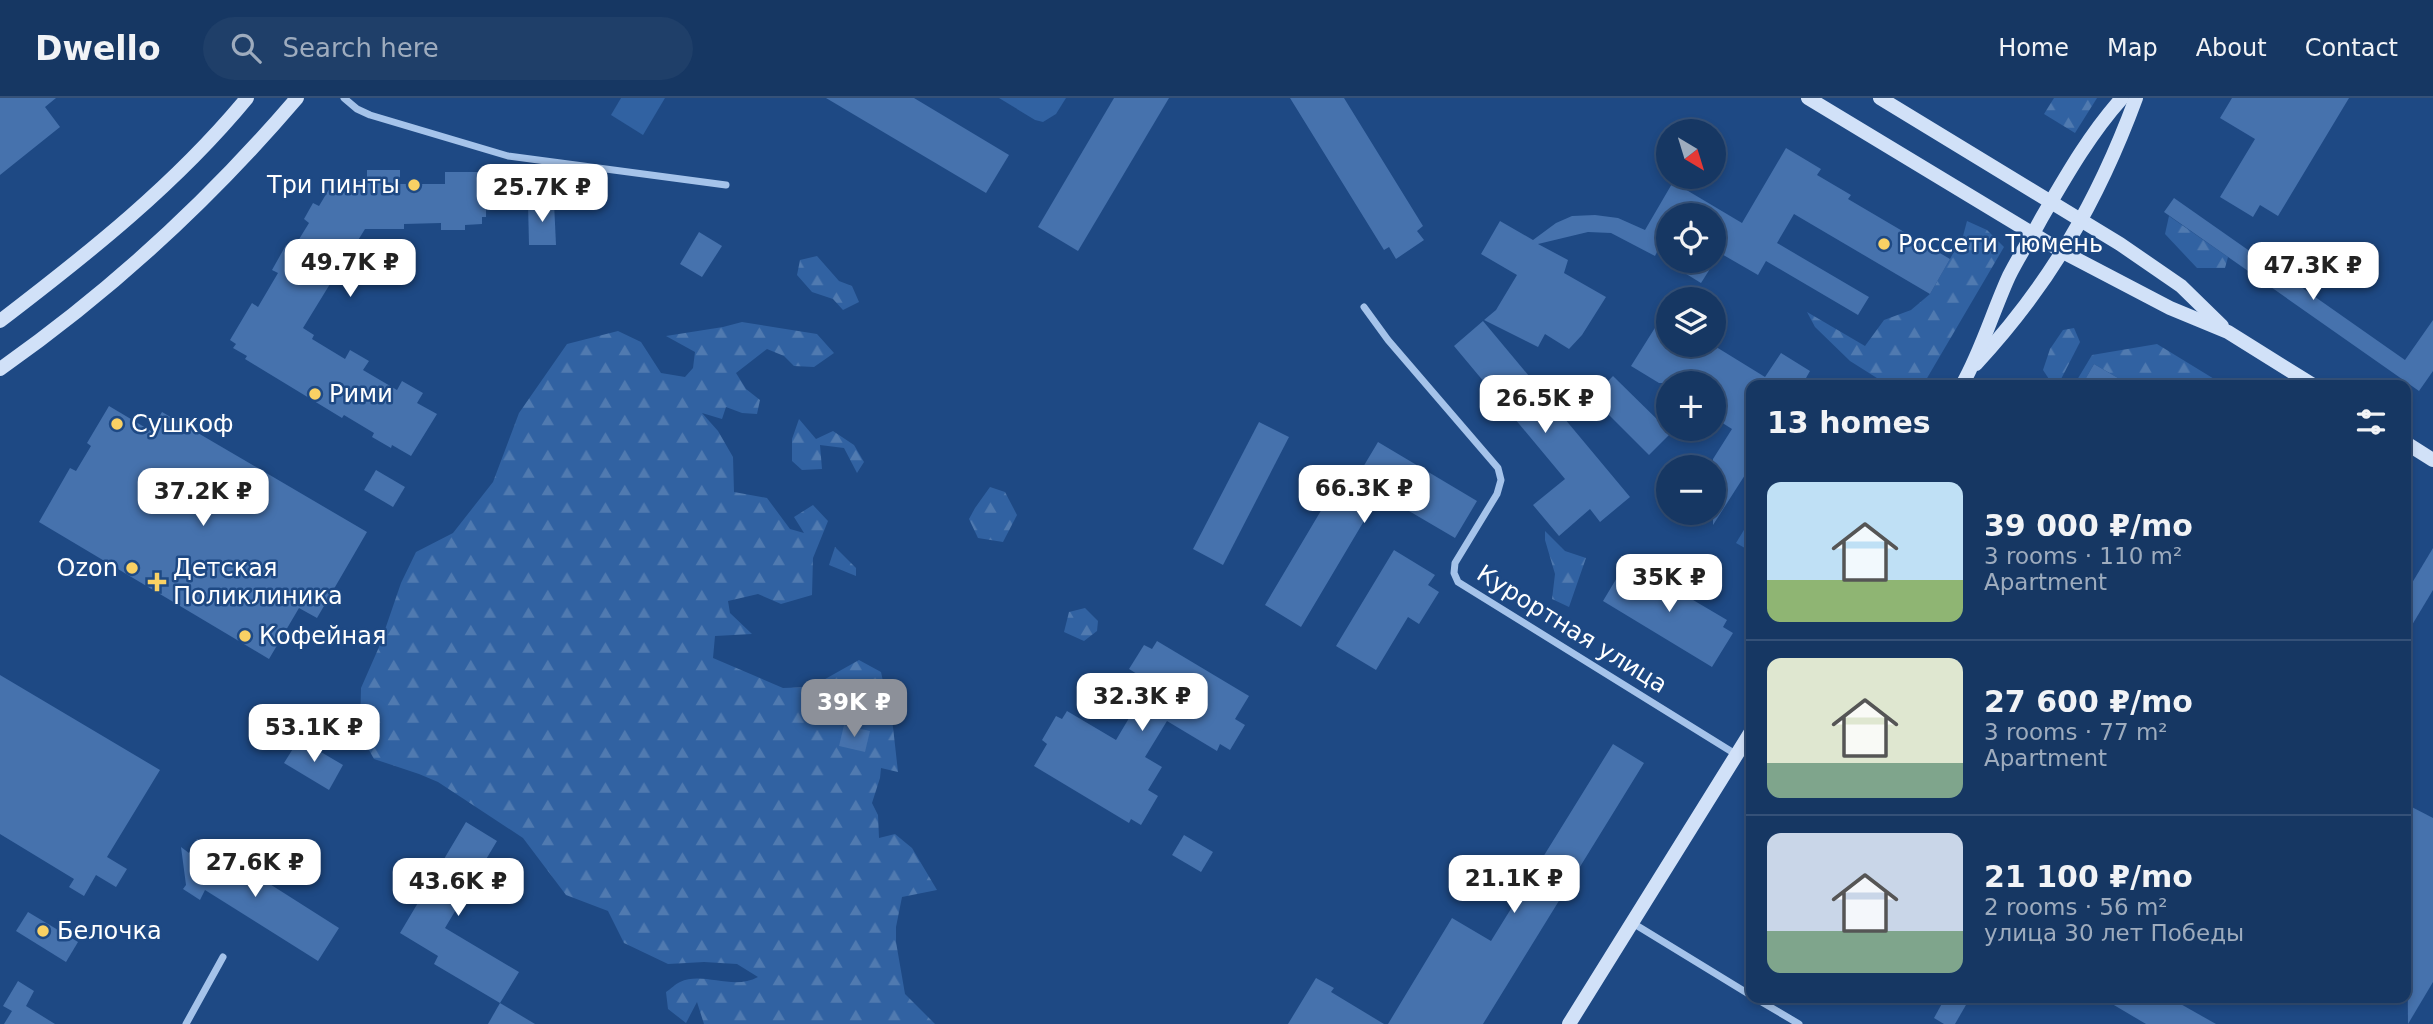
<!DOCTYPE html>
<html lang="en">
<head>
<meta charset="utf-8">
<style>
  body { margin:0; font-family:"DejaVu Sans",sans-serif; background:#1f3f69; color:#f1f3f6; height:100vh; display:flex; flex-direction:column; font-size:26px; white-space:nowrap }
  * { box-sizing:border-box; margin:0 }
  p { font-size:23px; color:#9eacbe }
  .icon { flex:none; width:38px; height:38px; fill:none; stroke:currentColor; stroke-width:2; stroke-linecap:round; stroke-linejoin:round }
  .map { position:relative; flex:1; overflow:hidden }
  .sheet { position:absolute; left:1746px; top:282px; width:665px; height:623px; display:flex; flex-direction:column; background:#163763; border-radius:14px; box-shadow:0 4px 10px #0003,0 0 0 2px #355178 }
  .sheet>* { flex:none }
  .needle { width:46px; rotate:142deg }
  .tools { position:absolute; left:1656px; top:21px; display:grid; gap:14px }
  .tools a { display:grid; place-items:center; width:70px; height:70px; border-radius:50%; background:#163763; box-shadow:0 4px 10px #0003,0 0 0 2px #355178; font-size:35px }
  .price { position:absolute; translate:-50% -60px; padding:0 16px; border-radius:14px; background:#fff; color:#222; font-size:23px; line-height:46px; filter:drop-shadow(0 2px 4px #0008) }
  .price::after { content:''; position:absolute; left:50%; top:42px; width:21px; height:16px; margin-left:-10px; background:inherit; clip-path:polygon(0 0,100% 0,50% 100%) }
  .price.current { background:#8c9099; color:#fff }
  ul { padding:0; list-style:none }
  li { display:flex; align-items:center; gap:21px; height:175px; padding:0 21px }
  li+li { border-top:2px solid #355178 }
  li span { display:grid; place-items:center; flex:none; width:196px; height:140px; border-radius:14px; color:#555 }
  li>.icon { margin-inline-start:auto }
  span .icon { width:84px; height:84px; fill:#fffc; stroke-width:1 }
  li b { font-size:30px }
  h2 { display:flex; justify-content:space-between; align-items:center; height:84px; padding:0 21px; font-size:30px }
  header { display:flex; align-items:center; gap:42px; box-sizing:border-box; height:98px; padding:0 35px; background:#163763; border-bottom:2px solid #355178 }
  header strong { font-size:33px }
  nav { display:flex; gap:38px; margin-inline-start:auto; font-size:24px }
  .search { width:490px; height:63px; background:#1f3f69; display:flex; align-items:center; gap:18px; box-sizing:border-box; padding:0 24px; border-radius:38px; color:#9eacbe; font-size:26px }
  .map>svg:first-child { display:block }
  .green { fill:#3162a2 }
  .forest { fill:url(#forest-firs) }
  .building { fill:#4672ad }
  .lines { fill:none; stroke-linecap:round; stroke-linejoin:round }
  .street { stroke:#a5c3ea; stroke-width:7 }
  .secondary { stroke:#d1e1f8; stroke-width:14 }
  .poi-dot { fill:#f9d164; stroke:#1e4984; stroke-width:2.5 }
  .labels { text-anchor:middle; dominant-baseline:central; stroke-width:5; stroke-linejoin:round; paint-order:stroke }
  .poi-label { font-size:24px; fill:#fff; stroke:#1e4984; text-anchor:start }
  .street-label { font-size:24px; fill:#fff; stroke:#1e4984 }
</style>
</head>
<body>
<header>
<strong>Dwello</strong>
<div class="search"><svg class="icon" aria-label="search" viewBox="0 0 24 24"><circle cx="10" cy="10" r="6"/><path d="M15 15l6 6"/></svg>Search here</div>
<nav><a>Home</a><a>Map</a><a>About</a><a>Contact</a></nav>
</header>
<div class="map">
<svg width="2433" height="926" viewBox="0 0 2433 926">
  <defs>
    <pattern id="forest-firs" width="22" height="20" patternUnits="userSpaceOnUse" patternTransform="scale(1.75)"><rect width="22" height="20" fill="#3162a2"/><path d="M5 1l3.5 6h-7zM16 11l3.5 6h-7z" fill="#507ab0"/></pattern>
  </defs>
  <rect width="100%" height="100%" fill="#1e4984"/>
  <!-- green -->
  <g class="green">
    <path d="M621 0H665L643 37 611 17Z"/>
    <path d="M999 0H1066L1056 16 1043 24 1035 22Z"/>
  </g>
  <!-- forest -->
  <g class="forest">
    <path d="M2054 0H2097L2075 35 2044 16Z"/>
    <path d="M2169 118 2228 159 2225 170H2197L2165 136Z"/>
    <path d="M1967 123 1987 132 2004 149 1923 287H1888L1850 263 1815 229 1807 214 1865 248 1884 222 1911 212 1930 196 1963 138Z"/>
    <path d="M817 158 839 183 852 188 859 204 843 212 833 201 812 194 797 177 800 162Z"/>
    <path d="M742 224 817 236 834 255 814 269 794 268 784 258 767 251 736 275 746 291 760 302 757 316 742 315 726 309 722 321 702 315 718 333 733 359 734 394 767 400 790 431 804 435 794 419 813 407 828 423 813 460 812 497 781 506 758 496 728 503 730 515 752 536 715 538 713 560 783 590 811 589 859 562 881 574 893 629 898 674 881 670 880 680 872 705 878 717 879 740 895 736 912 750 937 792 902 799 896 829V844L905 896 935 926H704L697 904 686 925 668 911 666 894C671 891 675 886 680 884 703 873 733 893 758 879L737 866 704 864 668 866 624 845 608 813 566 797 523 740 438 684 419 676 374 661 360 636 361 590 379 549 401 485 416 454 453 435 493 384 519 315 567 246 618 233 641 244 661 275 685 279 693 270 695 254 666 238 723 229Z"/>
    <path d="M2074 230 2080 244 2058 287H2053L2043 272 2050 251 2063 232Z"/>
    <path d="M2157 246 2224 287H2130L2094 266 2082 287H2074L2092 257Z"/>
    <path d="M799 321 816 341 833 333 854 347 864 364 857 375 844 350 820 347 822 371 802 372 792 363V341Z"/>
    <path d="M990 389 1005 394 1017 417 1003 444 978 440 969 421 975 410Z"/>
    <path d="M1752 419V454L1736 445Z"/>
    <path d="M1545 433 1565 453 1586 460 1569 509 1552 501 1555 476 1545 442Z"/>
    <path d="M835 449 856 470V478L829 467Z"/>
    <path d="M1085 510 1098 523 1097 533 1084 543 1064 534 1069 514Z"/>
  </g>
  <!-- building -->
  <g class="building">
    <path d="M0 0H56L45 9 60 29 0 77Z"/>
    <path d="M826 0H914L1009 57 986 95Z"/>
    <path d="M1114 0H1169L1078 153 1038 129Z"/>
    <path d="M1290 0H1344L1423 128 1417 133 1424 142 1396 161 1389 149 1384 152Z"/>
    <path d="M2232 0H2349L2278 118 2260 107 2253 119 2220 99 2255 41 2220 20Z"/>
    <path d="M1786 50 1821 71 1817 77 1851 97 1848 101 1950 161 1930 196 1794 116 1777 145 1869 199 1858 217 1766 163 1758 177 1713 151V117H1668V132L1655 158 1611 135 1588 134 1538 146 1568 162 1564 175 1606 199 1582 237 1569 251 1545 236 1538 249 1484 222 1496 212 1517 177 1481 156 1500 123 1533 142 1556 125 1572 118 1595 117 1618 120 1645 132 1673 84 1742 125Z"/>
    <path d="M367 72H400V86H445V74H479V99H486V119H482V126L465 127V132H441V125L404 126V131H365L352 152 346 148 325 183 330 186 303 230 314 237 312 241 345 261 350 252 369 263 363 272 397 292 402 283 423 295 417 305 437 316 411 358 392 347 391 350 372 339 374 335 344 317 342 320 245 261 247 258 233 250 236 246 230 242 252 205 258 209 278 175 272 172 286 147 293 151 309 125 304 121 313 105 319 108 334 83H367Z"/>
    <path d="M2174 100 2405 262 2433 222V273L2419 293 2164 114Z"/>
    <path d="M554 104 556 147H529L528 105Z"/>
    <path d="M699 134 722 148 702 179 680 166Z"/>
    <path d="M1665 163H1715L1701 185Z"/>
    <path d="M1668 209V247H1713L1765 279 1781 255 1810 273 1802 287H1752V366L1713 427V361L1732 331 1713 319V285H1659L1631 268Z"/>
    <path d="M1483 223 1630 399 1600 424 1590 411 1559 438 1533 407 1565 381 1454 248Z"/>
    <path d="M2094 266 2130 287H2082Z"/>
    <path d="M1613 278 1671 335 1649 357 1592 300Z"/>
    <path d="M109 308 151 333 162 314 367 434 317 520 299 510 269 561 39 424 70 370 76 373 91 348 87 345Z"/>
    <path d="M1259 324 1289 339 1223 467 1193 451Z"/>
    <path d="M1378 344 1477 403 1455 440 1380 396 1301 529 1265 507 1335 389 1347 396Z"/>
    <path d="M376 372 405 389 393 409 364 392Z"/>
    <path d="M2433 450V492L2406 537V495Z"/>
    <path d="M1394 452 1435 477 1428 487 1439 494 1419 526 1408 519 1376 572 1336 548Z"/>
    <path d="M1627 463 1727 522 1723 529 1733 535 1712 569 1603 503Z"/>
    <path d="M1157 543 1249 598 1235 621 1245 627 1230 652 1220 646 1217 653 1167 623 1145 659 1162 669 1148 692 1158 698 1141 727 1131 721 1129 725 1034 668 1047 646 1042 642 1056 618 1062 621 1067 613 1116 642 1138 605 1124 597 1137 576 1129 571 1144 547 1152 551Z"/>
    <path d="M0 577 160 672 107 759 127 771 116 789 96 777 84 798 69 789 74 781 0 736Z"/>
    <path d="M844 627 870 633 865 654 839 648Z"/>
    <path d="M299 641 343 667 329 692 284 665Z"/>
    <path d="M1613 646 1644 665 1483 926H1388L1452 820 1491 843Z"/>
    <path d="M2406 706 2433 720V884L2408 926Z"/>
    <path d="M466 724 497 743 445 830 519 874 500 905 434 866 438 858 400 835Z"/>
    <path d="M1184 737 1213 754 1201 774 1172 757Z"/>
    <path d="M197 741 215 752 218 747 232 756 229 760 339 830 318 863 205 792 200 802 183 791 186 787 181 749 189 755Z"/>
    <path d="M28 814 78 844 66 864 16 833Z"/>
    <path d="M1316 880 1334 890 1331 894 1384 926H1288Z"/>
    <path d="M18 883 34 893 26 908 55 926H4L12 913 3 908Z"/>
    <path d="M1945 900H1970L1955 926H1944L1934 920Z"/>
    <path d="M2102 900H2170L2216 926H2146Z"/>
    <path d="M500 905 535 926H488Z"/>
  </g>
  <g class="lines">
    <!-- street -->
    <g class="street">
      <path d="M344 0 357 11 370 17 508 58 726 87"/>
      <path d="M1364 209 1388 242 1498 370 1501 382 1497 396 1455 465 1454 475 1458 484 1737 657"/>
      <path d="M1631 824 1752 898"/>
      <path d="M1755 900 1799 926"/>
      <path d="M186 926 223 859"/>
    </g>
    <!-- secondary -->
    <g class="secondary">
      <path d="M1808 0 2063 154 2170 210 2228 234 2313 287"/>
      <path d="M1880 0 2120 146 2181 188 2222 228"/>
      <path d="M0 223C89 155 176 86 247 0"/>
      <path d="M1976 266C2050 186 2098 103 2136 0"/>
      <path d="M0 271C111 193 209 103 297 0"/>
      <path d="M1962 287C1981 254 1993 213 2009 178 2019 158 2031 140 2041 121 2066 78 2089 37 2122 0"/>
      <path d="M2406 345 2433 362"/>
      <path d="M1569 926 1752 632"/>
    </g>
  </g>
  <!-- markers -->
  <g class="poi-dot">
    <circle cx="414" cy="87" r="7"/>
    <circle cx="1884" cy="146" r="7"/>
    <circle cx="315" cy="296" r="7"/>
    <circle cx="117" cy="326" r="7"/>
    <circle cx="132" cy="470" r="7"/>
    <path d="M153.5 473.5h7v7h7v7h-7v7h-7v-7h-7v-7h7z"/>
    <circle cx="245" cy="538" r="7"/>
    <circle cx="43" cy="833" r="7"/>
  </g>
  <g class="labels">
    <!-- poi labels -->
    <g class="poi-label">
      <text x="400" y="87" text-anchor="end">Три пинты</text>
      <text x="1898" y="146">Россети Тюмень</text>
      <text x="329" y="296">Рими</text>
      <text x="131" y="326">Сушкоф</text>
      <text x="118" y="470" text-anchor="end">Ozon</text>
      <text x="173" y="470">Детская<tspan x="173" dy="28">Поликлиника</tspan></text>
      <text x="259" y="538">Кофейная</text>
      <text x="57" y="833">Белочка</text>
    </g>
    <!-- street labels -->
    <g class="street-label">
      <text transform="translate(1572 531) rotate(32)">Курортная улица</text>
    </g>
  </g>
</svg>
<div class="tools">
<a><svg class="needle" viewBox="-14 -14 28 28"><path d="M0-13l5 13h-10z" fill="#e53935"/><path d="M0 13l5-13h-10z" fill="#9eacbe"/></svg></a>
<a><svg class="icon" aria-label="locate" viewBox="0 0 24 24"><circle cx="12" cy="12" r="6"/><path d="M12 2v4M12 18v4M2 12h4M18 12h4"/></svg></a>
<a><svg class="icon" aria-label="layers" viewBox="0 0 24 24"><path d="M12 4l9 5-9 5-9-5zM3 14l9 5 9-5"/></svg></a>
<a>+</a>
<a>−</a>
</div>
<b class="price" style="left:542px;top:126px">25.7K ₽</b>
<b class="price" style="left:350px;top:201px">49.7K ₽</b>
<b class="price" style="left:2313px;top:204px">47.3K ₽</b>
<b class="price" style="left:1545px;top:337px">26.5K ₽</b>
<b class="price" style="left:1364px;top:427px">66.3K ₽</b>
<b class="price" style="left:203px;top:430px">37.2K ₽</b>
<b class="price" style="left:1669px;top:516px">35K ₽</b>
<b class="price" style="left:1142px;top:635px">32.3K ₽</b>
<b class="price current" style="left:854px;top:641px">39K ₽</b>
<b class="price" style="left:314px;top:666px">53.1K ₽</b>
<b class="price" style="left:255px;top:801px">27.6K ₽</b>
<b class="price" style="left:1514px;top:817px">21.1K ₽</b>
<b class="price" style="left:458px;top:820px">43.6K ₽</b>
<section class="sheet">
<h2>13 homes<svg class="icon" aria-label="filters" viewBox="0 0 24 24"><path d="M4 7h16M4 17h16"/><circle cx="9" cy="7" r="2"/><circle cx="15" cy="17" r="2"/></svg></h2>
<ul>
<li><span style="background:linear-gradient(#bfe0f5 70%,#8fb573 0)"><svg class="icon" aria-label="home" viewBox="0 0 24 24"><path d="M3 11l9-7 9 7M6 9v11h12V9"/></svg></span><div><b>39 000 ₽/mo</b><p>3 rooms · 110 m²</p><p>Apartment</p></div></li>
<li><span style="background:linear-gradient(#dfe7d0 75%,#7fa58c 0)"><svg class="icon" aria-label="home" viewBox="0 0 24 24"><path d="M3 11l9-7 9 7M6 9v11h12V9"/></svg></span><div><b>27 600 ₽/mo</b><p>3 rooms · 77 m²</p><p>Apartment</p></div></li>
<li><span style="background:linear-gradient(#c9d6e8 70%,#7fa58c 0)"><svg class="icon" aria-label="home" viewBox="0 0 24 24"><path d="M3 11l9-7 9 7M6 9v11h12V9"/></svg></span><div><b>21 100 ₽/mo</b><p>2 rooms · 56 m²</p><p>улица 30 лет Победы</p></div></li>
</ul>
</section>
</div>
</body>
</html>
